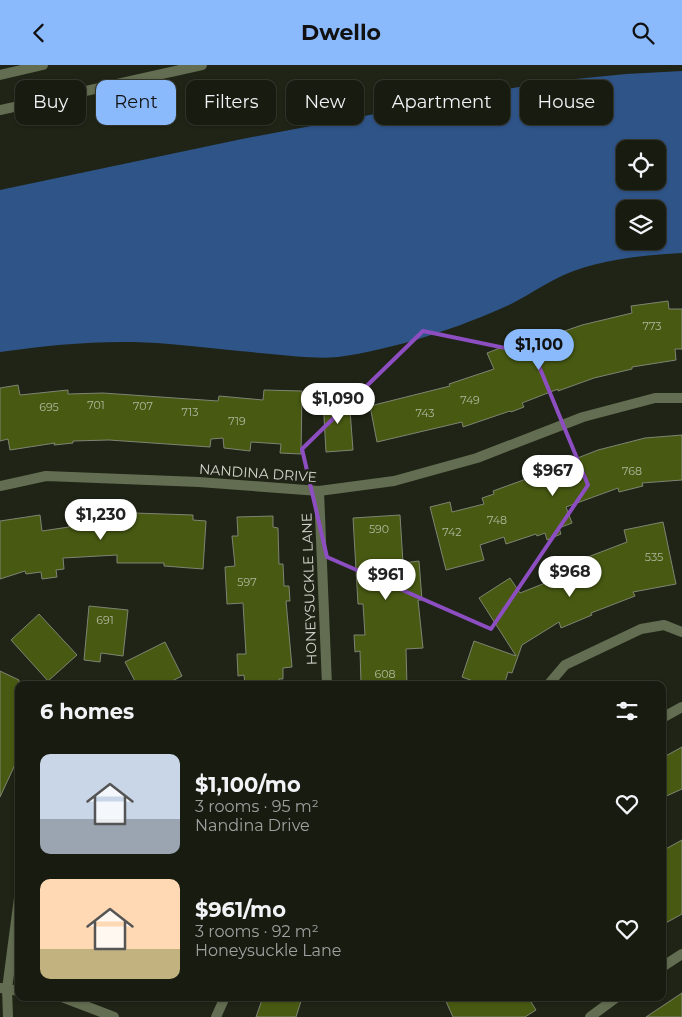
<!DOCTYPE html>
<html lang="en">
<head>
<meta charset="utf-8">
<style>
  body { margin:0; font-family:Montserrat,sans-serif; background:#202419; color:#f1f3f6; height:100vh; display:flex; flex-direction:column; font-size:19px; white-space:nowrap }
  * { box-sizing:border-box; margin:0 }
  p { font-size:16px; color:#9ea19f }
  .icon { flex:none; width:28px; height:28px; fill:none; stroke:currentColor; stroke-width:2; stroke-linecap:round; stroke-linejoin:round }
  .map { position:relative; flex:1; overflow:hidden }
  .sheet { position:absolute; left:15px; top:616px; width:651px; height:320px; display:flex; flex-direction:column; background:#171b10; border-radius:10px; box-shadow:0 1px 4px #0004,0 0 0 1px #363930 }
  .sheet>* { flex:none }
  .guide { position:absolute; left:15px; top:15px; width:652px; height:45px; display:flex; gap:10px }
  .controls { position:absolute; left:616px; top:75px; display:grid; gap:10px }
  .controls a { display:grid; place-items:center; width:50px; height:50px; border-radius:10px; background:#171b10; box-shadow:0 1px 4px #0004,0 0 0 1px #363930; font-size:25px }
  .price { position:absolute; translate:-50% -42px; padding:0 11px; border-radius:18px; background:#fff; color:#222; font-size:16px; line-height:32px; filter:drop-shadow(0 1px 2px #0008) }
  .price::after { content:''; position:absolute; left:50%; top:30px; width:15px; height:11px; margin-left:-8px; background:inherit; clip-path:polygon(0 0,100% 0,50% 100%) }
  .price.active { background:#8bbafc; color:#111 }
  ul { padding:0; list-style:none }
  li { display:flex; align-items:center; gap:15px; height:125px; padding:0 25px }
  li span { display:grid; place-items:center; flex:none; width:140px; height:100px; border-radius:10px; color:#555 }
  li>.icon { margin-inline-start:auto }
  span .icon { width:60px; height:60px; fill:#fffc; stroke-width:1 }
  li b { font-size:21px }
  h2 { display:flex; justify-content:space-between; align-items:center; height:60px; padding:0 25px; font-size:21px }
  .pill { padding:0 18px; border-radius:10px; background:#171b10; box-shadow:0 1px 4px #0004,0 0 0 1px #363930; font-size:18px; line-height:45px }
  .pill.active { background:#8bbafc; color:#111 }
  header { display:flex; justify-content:space-between; align-items:center; height:65px; padding:0 25px; background:#8bbafc; color:#111; font-size:22px; font-weight:700 }
  .map>svg:first-child { display:block }
  .water { fill:#2f5488; fill-rule:evenodd }
  .building { fill:#485a12; stroke:#7e8473 }
  .lines { fill:none; stroke-linecap:round; stroke-linejoin:round }
  .minor { stroke:#636d51; stroke-width:10 }
  .tertiary { stroke:#636d51; stroke-width:10 }
  .marked { fill:none; stroke:#8d4ec2; stroke-width:4; stroke-linejoin:round }
  .labels { text-anchor:middle; dominant-baseline:central; stroke-width:5; stroke-linejoin:round; paint-order:stroke }
  .number-label { font-size:11px; fill:#b0b79e }
  .street-label { font-size:14px; fill:#d3d6cd; stroke:#1f2416 }
</style>
</head>
<body>
<header><svg class="icon" aria-label="back" viewBox="0 0 24 24"><path d="M15 5l-7 7 7 7"/></svg>Dwello<svg class="icon" aria-label="search" viewBox="0 0 24 24"><circle cx="10" cy="10" r="6"/><path d="M15 15l6 6"/></svg></header>
<div class="map">
<svg width="682" height="952" viewBox="0 0 682 952">
  <rect width="100%" height="100%" fill="#1f2416"/>
  <!-- water -->
  <path class="water" d="M682 6V188C644 190 606 194 571 207 550 215 531 229 511 239 462 262 392 285 338 292 316 294 293 291 271 289 237 286 203 282 169 279 111 274 58 279 0 287V125L242 74 545 17 626 9ZM625 84H658V116H625ZM625 144H658V176H625Z"/>
  <!-- building -->
  <g class="building">
    <path d="M668 236 669 244H682V284H675L676 295 632 302V304L594 313 558 326V324L522 338 524 342 511 347 510 346 463 362 462 357 377 377 370 341 450 321 449 319 494 304 487 288 521 275 524 280 582 260 632 248 631 241Z"/>
    <path d="M18 320 20 330 68 325V329L103 328 218 336 219 331 263 335 264 325 302 326 301 389 280 388 281 379 251 377 250 386 224 383 223 373 211 374 210 382 109 375 73 376V378L54 380 55 378 10 385 8 374 0 376V323Z"/>
    <path d="M349 332 353 385 326 387 323 334Z"/>
    <path d="M682 370V415L642 418 643 421 619 427 618 423 566 442 572 458 559 463 561 469 547 475 545 468 537 471 536 469 506 479 504 472 480 480 484 495 446 505 430 442 450 437 452 447 484 439 482 433 494 429 493 426 551 405 552 408 577 399 575 394 598 385 645 373Z"/>
    <path d="M106 444V447L193 450V455L206 456 203 504 164 501V498H117V490L63 493 64 504 56 505 57 512 42 514 41 507 26 509 25 506 0 514V456L40 450 42 466 69 462 68 446Z"/>
    <path d="M400 450 403 498 419 496 422 535H418L423 583 406 584 407 620H367V618H361L360 586 355 587 354 570H365L363 539H358L353 453Z"/>
    <path d="M273 451V462L278 463 279 499H283L284 521H289L290 536H286L292 602 283 603V614H279L280 620H245L244 610 238 611 237 589H246L243 538 227 539 225 502 235 501 232 471H238L237 452Z"/>
    <path d="M663 457 676 519 633 527 635 531 591 548 592 550 561 563 559 557 522 580 512 608 508 607 505 617 501 615 499 620H484L462 612 474 576 516 591 479 533 510 513 520 528 583 503 580 495 627 477 624 465Z"/>
    <path d="M89 541 128 545 123 591 101 588 100 597 84 595Z"/>
    <path d="M39 549 77 590 48 616 11 575Z"/>
    <path d="M165 577 182 611 164 620H137L125 597Z"/>
    <path d="M0 606 19 615V691L0 732Z"/>
    <path d="M682 682V724L662 733V693Z"/>
    <path d="M682 775V849L662 860V786Z"/>
    <path d="M682 928V952H646Z"/>
    <path d="M263 932H291L301 936 296 952H256Z"/>
    <path d="M444 932H528L536 945 525 952H453Z"/>
  </g>
  <g class="lines">
    <!-- minor -->
    <g class="minor">
      <path d="M0 421 46 411 199 417 319 426 394 416 477 393 583 352 655 333H682"/>
      <path d="M319 426 327 620"/>
      <path d="M548 620 565 600 641 564 664 560 682 567"/>
      <path d="M662 653 682 642"/>
      <path d="M662 902 682 889"/>
      <path d="M1 923 19 926"/>
      <path d="M62 932 114 952"/>
      <path d="M8 952 7 924 19 833"/>
      <path d="M216 952 225 932"/>
      <path d="M590 952 617 932"/>
    </g>
    <!-- tertiary -->
    <g class="tertiary">
      <path d="M0 10 43 0"/>
      <path d="M0 45 202 0"/>
    </g>
  </g>
  <!-- marked area -->
  <path class="marked" d="M423 266 534 289 588 420 491 564 327 492 302 384Z"/>
  <g class="labels">
    <!-- number labels -->
    <g class="number-label">
      <text x="652" y="261">773</text>
      <text x="470" y="335">749</text>
      <text x="96" y="340">701</text>
      <text x="143" y="341">707</text>
      <text x="49" y="342">695</text>
      <text x="190" y="347">713</text>
      <text x="425" y="348">743</text>
      <text x="237" y="356">719</text>
      <text x="632" y="406">768</text>
      <text x="497" y="455">748</text>
      <text x="379" y="464">590</text>
      <text x="452" y="467">742</text>
      <text x="654" y="492">535</text>
      <text x="247" y="517">597</text>
      <text x="105" y="555">691</text>
      <text x="385" y="609">608</text>
    </g>
    <!-- street labels -->
    <g class="street-label">
      <text transform="translate(258 408) rotate(4)">NANDINA DRIVE</text>
      <text transform="translate(309 524) rotate(-92)">HONEYSUCKLE LANE</text>
    </g>
  </g>
</svg>
<div class="controls">
<a><svg class="icon" aria-label="locate" viewBox="0 0 24 24"><circle cx="12" cy="12" r="6"/><path d="M12 2v4M12 18v4M2 12h4M18 12h4"/></svg></a>
<a><svg class="icon" aria-label="layers" viewBox="0 0 24 24"><path d="M12 4l9 5-9 5-9-5zM3 14l9 5 9-5"/></svg></a>
</div>
<b class="price active" style="left:539px;top:306px">$1,100</b>
<b class="price" style="left:338px;top:360px">$1,090</b>
<b class="price" style="left:553px;top:432px">$967</b>
<b class="price" style="left:101px;top:476px">$1,230</b>
<b class="price" style="left:570px;top:533px">$968</b>
<b class="price" style="left:386px;top:536px">$961</b>
<div class="guide">
<a class="pill">Buy</a>
<a class="pill active">Rent</a>
<a class="pill">Filters</a>
<a class="pill">New</a>
<a class="pill">Apartment</a>
<a class="pill">House</a>
</div>
<section class="sheet">
<h2>6 homes<svg class="icon" aria-label="filters" viewBox="0 0 24 24"><path d="M4 7h16M4 17h16"/><circle cx="9" cy="7" r="2"/><circle cx="15" cy="17" r="2"/></svg></h2>
<ul>
<li><span style="background:linear-gradient(#c9d6e8 65%,#9aa5b1 0)"><svg class="icon" aria-label="home" viewBox="0 0 24 24"><path d="M3 11l9-7 9 7M6 9v11h12V9"/></svg></span><div><b>$1,100/mo</b><p>3 rooms · 95 m²</p><p>Nandina Drive</p></div><svg class="icon" aria-label="heart" viewBox="0 0 24 24"><path d="M12 20l-8-8c-3-5 5-10 8-4 3-6 11-1 8 4z"/></svg></li>
<li><span style="background:linear-gradient(#ffd9b3 70%,#c2b280 0)"><svg class="icon" aria-label="home" viewBox="0 0 24 24"><path d="M3 11l9-7 9 7M6 9v11h12V9"/></svg></span><div><b>$961/mo</b><p>3 rooms · 92 m²</p><p>Honeysuckle Lane</p></div><svg class="icon" aria-label="heart" viewBox="0 0 24 24"><path d="M12 20l-8-8c-3-5 5-10 8-4 3-6 11-1 8 4z"/></svg></li>
</ul>
</section>
</div>
</body>
</html>
